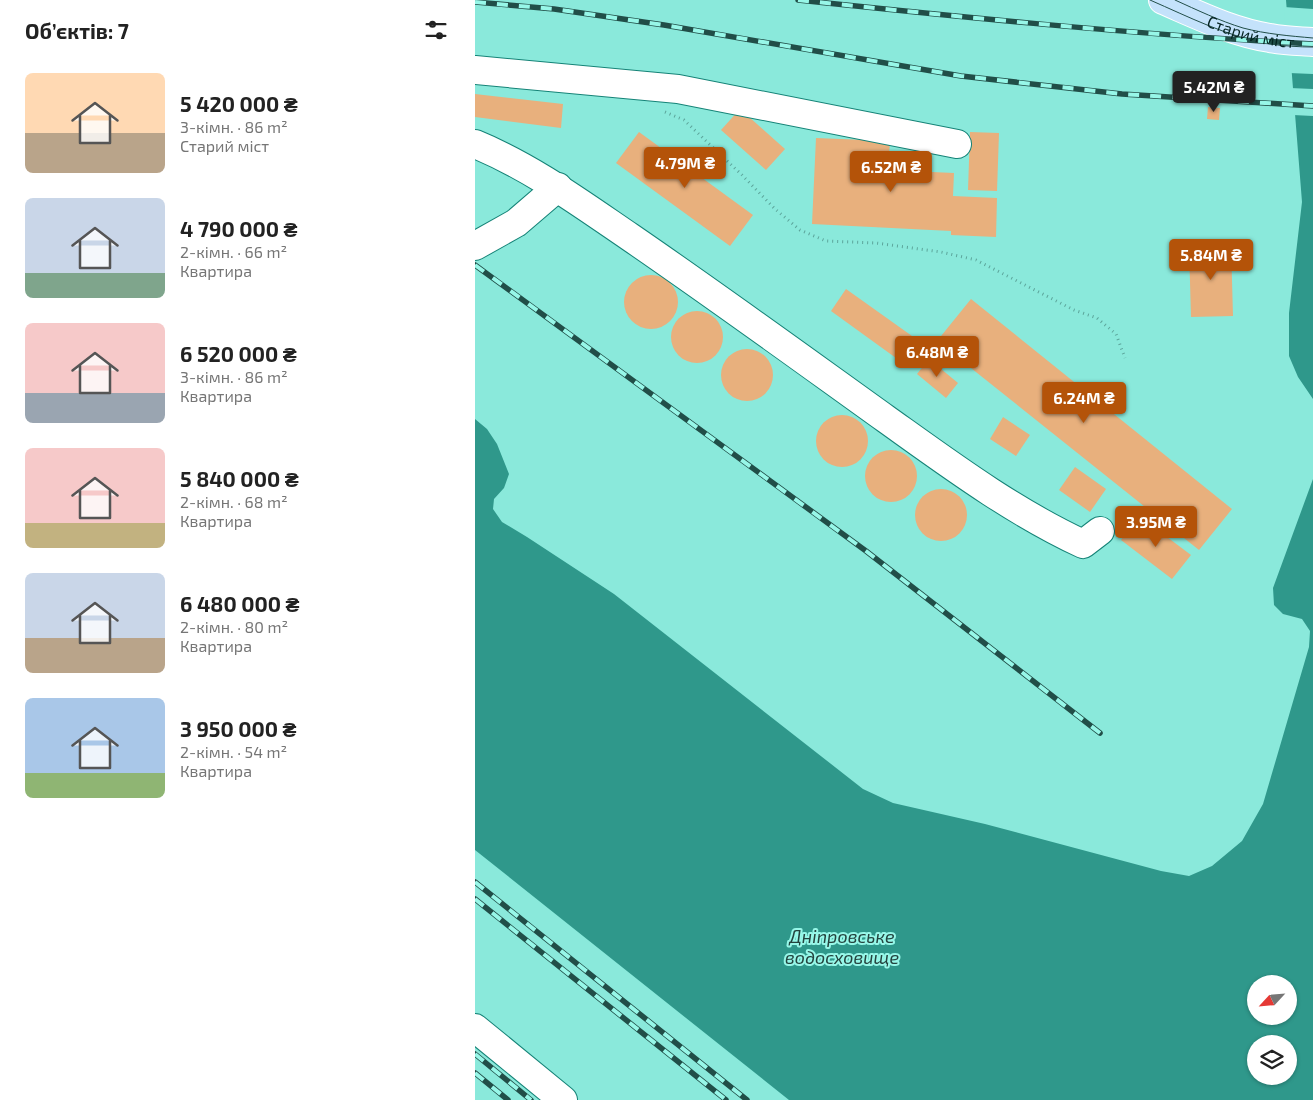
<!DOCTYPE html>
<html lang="uk">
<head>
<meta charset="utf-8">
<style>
  body { margin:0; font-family:"Exo 2",sans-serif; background:#f2f2f2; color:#222; height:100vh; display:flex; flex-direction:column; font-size:19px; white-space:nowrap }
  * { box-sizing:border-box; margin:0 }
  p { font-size:16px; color:#767676 }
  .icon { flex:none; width:28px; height:28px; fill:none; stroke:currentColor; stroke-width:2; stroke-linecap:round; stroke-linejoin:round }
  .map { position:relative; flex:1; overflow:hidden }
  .drawer { display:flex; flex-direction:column; background:#fff; width:475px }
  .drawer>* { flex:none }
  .needle { width:32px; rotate:244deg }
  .controls { position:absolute; left:772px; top:975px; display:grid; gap:10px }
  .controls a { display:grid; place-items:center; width:50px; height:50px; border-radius:50%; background:#fff; box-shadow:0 1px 4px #0004; font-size:25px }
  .price { position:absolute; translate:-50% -42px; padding:0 11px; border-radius:5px; background:#b45309; color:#fff; font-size:16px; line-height:32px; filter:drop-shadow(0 1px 2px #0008) }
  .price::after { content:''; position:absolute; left:50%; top:30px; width:15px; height:11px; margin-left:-8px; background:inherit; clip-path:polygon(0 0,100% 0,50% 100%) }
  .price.active { background:#222; color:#fff }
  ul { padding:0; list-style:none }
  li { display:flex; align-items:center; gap:15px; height:125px; padding:0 25px }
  li span { display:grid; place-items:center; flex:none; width:140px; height:100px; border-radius:8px; color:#555 }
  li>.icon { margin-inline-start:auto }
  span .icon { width:60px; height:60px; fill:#fffc; stroke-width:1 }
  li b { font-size:21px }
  h2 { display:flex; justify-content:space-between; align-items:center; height:60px; padding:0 25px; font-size:21px }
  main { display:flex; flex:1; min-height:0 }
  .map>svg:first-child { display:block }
  .water { fill:#2f988b; fill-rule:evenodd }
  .pier { fill:#8ae9db }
  .building { fill:#e8b07d }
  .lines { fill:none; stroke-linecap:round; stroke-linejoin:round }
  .minor-casing { stroke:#158377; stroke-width:30 }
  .major-casing { stroke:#fff; stroke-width:30 }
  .path { stroke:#5ca59b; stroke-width:3; stroke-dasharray:1 4; stroke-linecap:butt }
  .minor { stroke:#fff; stroke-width:28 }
  .major { stroke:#c4e2fb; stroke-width:28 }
  .tram { stroke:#214e48; stroke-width:1 }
  .rail-casing { stroke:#214e48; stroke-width:5.5 }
  .rail { stroke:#97f7e8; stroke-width:4; stroke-dasharray:11; stroke-linecap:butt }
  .labels { text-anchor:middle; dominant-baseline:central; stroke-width:4; stroke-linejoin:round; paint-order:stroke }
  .street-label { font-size:16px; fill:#042320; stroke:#97f7e8 }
  .water-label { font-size:18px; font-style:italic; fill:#24433e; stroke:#97f7e8 }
</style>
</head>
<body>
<main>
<section class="drawer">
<h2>Об’єктів: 7<svg class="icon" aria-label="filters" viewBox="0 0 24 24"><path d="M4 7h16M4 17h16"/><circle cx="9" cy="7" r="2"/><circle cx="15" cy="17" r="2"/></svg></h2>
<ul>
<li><span style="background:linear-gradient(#ffd9b3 60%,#b9a48a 0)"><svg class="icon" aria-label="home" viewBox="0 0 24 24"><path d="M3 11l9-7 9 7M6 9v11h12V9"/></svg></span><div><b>5 420 000 ₴</b><p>3-кімн. · 86 m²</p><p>Старий міст</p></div></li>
<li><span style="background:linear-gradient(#c9d6e8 75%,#7fa58c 0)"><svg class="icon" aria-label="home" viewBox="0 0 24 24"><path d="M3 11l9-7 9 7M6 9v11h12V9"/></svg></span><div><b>4 790 000 ₴</b><p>2-кімн. · 66 m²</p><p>Квартира</p></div></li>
<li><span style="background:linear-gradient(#f6c9c9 70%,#9aa5b1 0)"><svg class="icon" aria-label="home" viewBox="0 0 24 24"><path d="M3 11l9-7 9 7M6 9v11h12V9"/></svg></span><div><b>6 520 000 ₴</b><p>3-кімн. · 86 m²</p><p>Квартира</p></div></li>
<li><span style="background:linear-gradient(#f6c9c9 75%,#c2b280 0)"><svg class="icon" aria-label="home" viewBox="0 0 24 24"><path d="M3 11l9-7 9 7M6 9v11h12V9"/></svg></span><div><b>5 840 000 ₴</b><p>2-кімн. · 68 m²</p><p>Квартира</p></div></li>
<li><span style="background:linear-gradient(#c9d6e8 65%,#b9a48a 0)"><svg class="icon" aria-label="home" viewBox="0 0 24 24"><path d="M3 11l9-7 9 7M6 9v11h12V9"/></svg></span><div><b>6 480 000 ₴</b><p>2-кімн. · 80 m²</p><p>Квартира</p></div></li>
<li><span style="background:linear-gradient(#a9c7e8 75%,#8fb573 0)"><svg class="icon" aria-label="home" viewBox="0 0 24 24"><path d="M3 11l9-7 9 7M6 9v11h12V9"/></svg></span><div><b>3 950 000 ₴</b><p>2-кімн. · 54 m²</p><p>Квартира</p></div></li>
</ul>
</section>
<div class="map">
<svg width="838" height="1100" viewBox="0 0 838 1100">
  <rect width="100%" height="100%" fill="#8ae9db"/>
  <!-- water -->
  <g class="water">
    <path d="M811 0H838V399L823 377 814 356V313L827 202Z"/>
    <path d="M0 419 12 429 22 444 34 474 29 488 19 499 18 509 27 522 52 537 139 594 388 789 418 803 510 824 686 871 714 876 737 866 767 841 788 804 834 647 835 631 827 619 808 614 799 605 798 588 838 479V1100H314L0 850ZM781 984H814V1016H781ZM781 1044H814V1076H781Z"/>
  </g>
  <!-- pier -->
  <g class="pier">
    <path d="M809 7 838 9V74L814 73Z"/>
    <path d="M815 88 838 89V116L818 115Z"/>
  </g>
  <!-- building -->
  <g class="building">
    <path d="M0 94 88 104 86 128 0 117Z"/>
    <path d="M733 107 745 108 744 120 732 119Z"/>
    <path d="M265 109 310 149 291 170 246 130Z"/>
    <path d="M164 132 278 215 255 246 141 163Z"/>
    <path d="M495 132 524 133 522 191 493 190Z"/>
    <path d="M341 138 415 141 413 170 479 173 478 196 522 198 521 237 476 235V231L337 224Z"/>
    <path d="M756 245 758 316 716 317 714 246Z"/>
    <circle cx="176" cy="302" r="27"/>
    <path d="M371 289 437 336 421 358 356 311Z"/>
    <path d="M496 299 757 509 724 550 462 341Z"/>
    <circle cx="222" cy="337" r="26"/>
    <circle cx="272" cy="375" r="26"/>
    <path d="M454 359 483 383 471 398 442 374Z"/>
    <circle cx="367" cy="441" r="26"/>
    <path d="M528 417 555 435 541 456 515 439Z"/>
    <circle cx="416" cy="476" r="26"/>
    <path d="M600 467 631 489 615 512 584 490Z"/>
    <circle cx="466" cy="515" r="26"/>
    <path d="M664 516 716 555 697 579 646 540Z"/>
  </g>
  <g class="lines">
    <defs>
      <g id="minor">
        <path d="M0 70 203 89 482 144"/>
        <path d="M0 144C56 167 105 203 155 237 241 296 326 358 411 419 474 464 537 511 608 544L625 531"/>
        <path d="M0 246 41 223 83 187"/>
        <path d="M0 1028 88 1100"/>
      </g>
      <g id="major">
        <path id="s1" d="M688 0C723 15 757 32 795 38 809 41 824 41 838 42"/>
      </g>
    </defs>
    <!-- minor casing -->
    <use href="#minor" class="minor-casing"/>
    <!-- major casing -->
    <use href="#major" class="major-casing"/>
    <!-- path -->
    <path class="path" d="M190 112 209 120 267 175 300 209 325 230 351 241 401 243 466 252 501 260 599 310 622 318 641 334 650 358"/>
    <!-- minor -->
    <use href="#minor" class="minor"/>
    <!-- major -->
    <use href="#major" class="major"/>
    <!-- tram -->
    <g class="tram">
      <path d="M675 0C714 17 753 37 795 44 809 46 824 47 838 47"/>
      <path d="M700 0C722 10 745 21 768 28 791 34 815 36 838 38"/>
    </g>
    <defs>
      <g id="rail">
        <path d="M323 0C495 18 666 35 838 44"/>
        <path d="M0 2 79 9 189 25 486 76 647 94 838 106"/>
        <path d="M0 265 391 551 625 733"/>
        <path d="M0 882 272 1100"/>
        <path d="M0 899 251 1100"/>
        <path d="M0 1054 56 1100"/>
        <path d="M0 1073 33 1100"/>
      </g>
    </defs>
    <!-- rail casing -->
    <use href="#rail" class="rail-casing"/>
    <!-- rail -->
    <use href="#rail" class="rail"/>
  </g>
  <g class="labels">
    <!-- street labels -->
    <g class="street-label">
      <text stroke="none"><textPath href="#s1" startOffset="94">Старий міст</textPath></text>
    </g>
    <!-- water labels -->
    <g class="water-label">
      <text x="367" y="936">Дніпровське<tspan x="367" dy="21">водосховище</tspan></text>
    </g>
  </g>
</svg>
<div class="controls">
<a><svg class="needle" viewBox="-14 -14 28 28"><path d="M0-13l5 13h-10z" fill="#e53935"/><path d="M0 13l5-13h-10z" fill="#767676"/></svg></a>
<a><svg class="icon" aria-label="layers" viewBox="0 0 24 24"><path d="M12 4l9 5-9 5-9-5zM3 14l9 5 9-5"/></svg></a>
</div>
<b class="price active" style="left:739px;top:113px">5.42M ₴</b>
<b class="price" style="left:210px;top:189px">4.79M ₴</b>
<b class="price" style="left:416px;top:193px">6.52M ₴</b>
<b class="price" style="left:736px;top:281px">5.84M ₴</b>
<b class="price" style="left:462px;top:378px">6.48M ₴</b>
<b class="price" style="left:609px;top:424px">6.24M ₴</b>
<b class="price" style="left:681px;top:548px">3.95M ₴</b>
</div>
</main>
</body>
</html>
